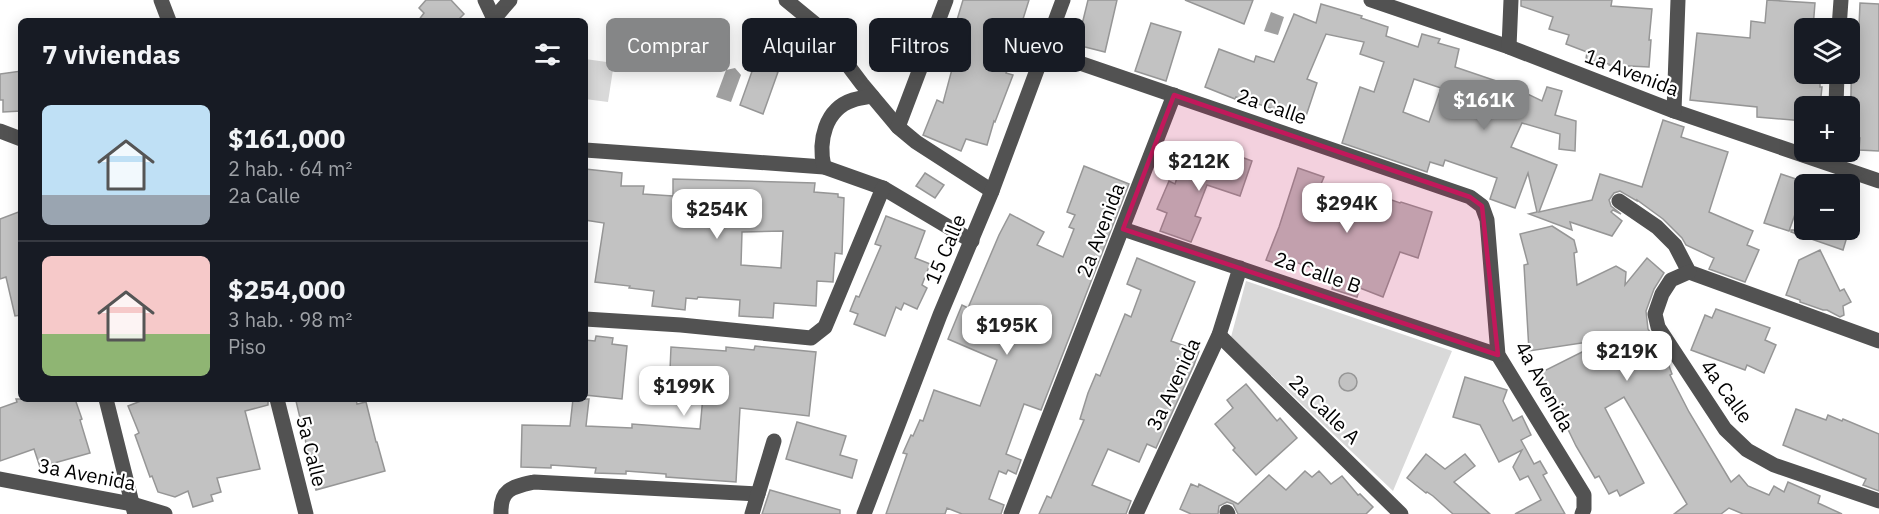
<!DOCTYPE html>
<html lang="es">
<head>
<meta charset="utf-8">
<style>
  body { margin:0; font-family:"IBM Plex Sans",sans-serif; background:#20242c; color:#f1f3f6; height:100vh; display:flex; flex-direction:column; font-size:22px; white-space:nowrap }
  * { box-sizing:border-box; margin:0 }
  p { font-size:20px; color:#9ea1a6 }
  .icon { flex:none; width:33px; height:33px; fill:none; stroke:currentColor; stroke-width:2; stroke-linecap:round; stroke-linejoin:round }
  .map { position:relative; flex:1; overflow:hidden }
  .drawer { position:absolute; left:18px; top:18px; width:570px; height:384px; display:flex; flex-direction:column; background:#171b24; border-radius:9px; box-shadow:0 3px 15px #0003 }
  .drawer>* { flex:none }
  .banner { position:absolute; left:606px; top:18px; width:570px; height:54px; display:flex; gap:12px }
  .controls { position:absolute; left:1794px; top:18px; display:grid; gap:12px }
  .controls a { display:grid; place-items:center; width:66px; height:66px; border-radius:9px; background:#171b24; box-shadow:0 3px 15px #0003; font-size:30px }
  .price { position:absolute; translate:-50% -51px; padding:0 14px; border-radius:12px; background:#fff; color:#222; font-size:20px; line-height:39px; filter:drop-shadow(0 2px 3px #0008) }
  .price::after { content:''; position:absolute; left:50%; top:36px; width:18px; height:14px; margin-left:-9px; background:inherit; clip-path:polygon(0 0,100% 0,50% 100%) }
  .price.on { background:#858687; color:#fff }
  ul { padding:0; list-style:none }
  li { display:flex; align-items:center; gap:18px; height:150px; padding:0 24px }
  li+li { border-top:2px solid #363941 }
  li span { display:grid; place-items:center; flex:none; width:168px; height:120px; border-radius:9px; color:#555 }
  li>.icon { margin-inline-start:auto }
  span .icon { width:72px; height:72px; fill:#fffc; stroke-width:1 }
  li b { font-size:26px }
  h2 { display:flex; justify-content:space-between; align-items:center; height:72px; padding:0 24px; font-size:26px }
  .tag { padding:0 21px; border-radius:9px; background:#171b24; box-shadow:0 3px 15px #0003; font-size:21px; line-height:54px }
  .tag.on { background:#858687; color:#fff }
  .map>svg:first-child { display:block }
  .green { fill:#d9d9d9 }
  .water { fill:#a0a0a0 }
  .building { fill:#c2c2c2; stroke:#969696; stroke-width:1.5; fill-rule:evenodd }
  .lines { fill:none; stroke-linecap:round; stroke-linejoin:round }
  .minor { stroke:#525252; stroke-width:15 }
  .marked { fill:#c2185b; fill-opacity:0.2; stroke:#c2185b; stroke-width:4.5; stroke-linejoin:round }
  .labels { text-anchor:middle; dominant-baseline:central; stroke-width:4.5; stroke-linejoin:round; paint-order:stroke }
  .street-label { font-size:20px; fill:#000; stroke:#fff }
</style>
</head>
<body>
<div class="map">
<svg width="1879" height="514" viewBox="0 0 1879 514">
  <rect width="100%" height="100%" fill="#fff"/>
  <!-- green -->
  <g class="green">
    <path d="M585 59 614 63 608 102 585 99Z"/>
    <path d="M1246 281 1452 351 1393 491 1231 337Z"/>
  </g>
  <!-- water -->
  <g class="water">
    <path d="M1271 12 1284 17 1278 35 1264 31Z"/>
    <path d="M735 68 741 75 731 102 716 97 726 70Z"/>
  </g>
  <!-- building -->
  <g class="building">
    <path d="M426 0H451L464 14 457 21H418L424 13 419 8Z"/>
    <path d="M963 0H1029L1006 73 1013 75 995 122 994 121 987 145 966 139 961 151 923 135 937 100 943 103 962 32 954 30Z"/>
    <path d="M1088 0H1117L1105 52 1077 45Z"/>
    <path d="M1185 0H1253L1244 24Z"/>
    <path d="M1521 0H1612L1611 6 1652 9 1649 40H1651L1649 67 1609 65V64L1586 59 1587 52 1566 44 1569 35 1549 29 1553 17 1521 6Z"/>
    <path d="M1767 0 1815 3 1813 28H1804V74H1820V87H1822L1820 106H1804V121L1757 117V107L1690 100 1697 33 1750 38 1751 21 1765 23Z"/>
    <path d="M1860 3 1879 4V151L1859 150 1860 138 1850 137 1852 48 1858 49Z"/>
    <path d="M1321 4 1362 16 1361 18 1388 27 1386 36 1418 47 1422 34 1440 39 1438 43 1459 49 1455 67 1511 86 1542 101 1547 87 1562 91 1555 115 1576 121 1575 151 1559 149 1560 134 1522 123 1511 147 1557 165 1539 212 1592 200 1600 174 1642 187 1663 120 1684 127 1681 137 1728 152 1709 212 1753 231 1747 245 1759 250 1745 282 1709 269 1714 258 1686 245 1682 238 1663 219 1637 200V201L1620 191 1614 193 1609 200 1611 206 1621 214 1613 210 1611 212 1622 221 1612 236 1570 222 1572 230 1529 214 1537 212 1528 173 1515 208 1490 199 1497 178 1445 160 1443 166 1430 162 1427 172 1342 143 1360 87 1374 92 1384 62 1360 54 1364 42 1326 34 1307 79 1317 83 1305 119 1236 97 1235 99 1205 87 1219 49 1254 62 1256 56 1274 62 1294 14 1316 23ZM1414 79 1441 88 1429 122 1403 112Z"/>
    <path d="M1151 23 1181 32 1166 81 1135 71Z"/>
    <path d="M755 63 778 72 763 114 740 105Z"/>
    <path d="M21 71V111L3 112V100H0V74Z"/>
    <path d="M1225 151 1252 161 1240 196 1207 185 1195 216 1201 218 1191 242 1160 231 1167 213 1157 209 1169 181 1175 184 1183 159 1219 169Z"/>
    <path d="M1084 166 1129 184 1041 410 1024 404 1006 454 1021 460 1016 474 1008 470 1006 474 999 471 989 499 1004 505 1001 514H962L947 508 945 514H886L907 454 903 453 911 435 913 436 920 420 923 421 934 390 980 406 997 360 948 339 962 305 968 308 999 235 1010 214 1044 232 1037 245 1063 257 1074 229 1069 227 1075 215 1067 212Z"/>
    <path d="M1298 168 1324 177 1321 184 1368 196 1369 192 1400 203 1401 202 1432 212 1418 258 1400 252 1383 297 1360 288 1357 297 1332 289 1337 276 1295 262 1292 270 1266 260 1279 227Z"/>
    <path d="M585 169 622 173 621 186H644L643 194 673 196V179L815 183 814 192 838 194V197L844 198 842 254 835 253 833 282 817 281 816 306 774 303 773 318 739 316 740 300 698 297 697 299 686 298 685 310 652 306 654 291 629 288 630 286 595 282 604 223 585 220ZM783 231 781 268 741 265 742 232Z"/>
    <path d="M925 173 944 185 935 198 916 186Z"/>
    <path d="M1781 174 1799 180 1796 190 1803 192 1789 231 1764 223Z"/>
    <path d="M21 211V315L15 316 6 277 0 279V219Z"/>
    <path d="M886 216 925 231 915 258 930 264 922 285 927 288 917 309 904 303 901 310 896 307 885 336 854 324 858 314 850 311 856 296 859 297 881 246 875 244Z"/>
    <path d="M1552 226 1574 240 1577 252 1574 253 1577 285 1616 266 1626 272 1625 285 1647 258 1664 273 1654 289 1646 311 1648 329 1665 355 1672 374 1670 375 1689 412 1731 482 1739 475 1748 486 1769 495 1774 486 1784 492 1788 482 1820 496 1818 503 1842 514H1743L1729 508 1721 514H1674L1687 504 1624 397 1605 408 1644 483 1620 496 1617 490 1609 494 1599 476 1595 478 1576 446 1563 419 1558 422 1534 376 1608 339 1529 351 1524 265 1528 264 1520 234Z"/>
    <path d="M1791 230H1849L1843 250 1791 232Z"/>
    <path d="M1820 250 1840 291 1844 289 1851 302 1843 306 1844 315 1840 317 1827 310H1823L1800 302V300L1786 295 1799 260Z"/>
    <path d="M1137 258 1195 282 1171 341 1199 351 1194 365 1156 448 1147 444 1139 462 1108 449 1092 485 1131 501 1126 514H1039L1047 496 1051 498 1084 420 1080 419 1088 393 1096 374 1100 376 1125 314 1131 317 1141 290 1127 284Z"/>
    <path d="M1716 309 1770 328 1765 340 1776 345 1764 373 1747 365 1745 370 1691 350 1705 315 1712 318Z"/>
    <path d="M596 336 613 338 612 344 627 346 622 399 585 395V340L595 341Z"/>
    <path d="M755 346 816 352 809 416 740 408 736 482 666 477V474L626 471V474L595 473 596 468 551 465V468L521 467 522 425 570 426 573 399H589L586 426 632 428V424L700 429 703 396 661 393 663 369 670 370 671 347 726 351V347L754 350Z"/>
    <circle cx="1348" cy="382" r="9"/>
    <path d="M1465 377 1507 390 1503 401 1513 421 1522 416 1531 435 1521 440 1534 464 1540 461 1547 473 1543 475 1565 514H1515L1541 500 1528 476 1520 480 1513 467 1522 450 1499 462 1480 425 1453 417Z"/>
    <path d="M1246 384 1277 421 1280 418 1297 438 1256 475 1233 450 1235 448 1215 424 1233 408 1227 400Z"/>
    <path d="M16 399H75L82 419 80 420 90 453 40 467 34 449 0 461V408L17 402Z"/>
    <path d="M146 399H268V405L245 411 260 469 217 478 221 492 211 495 213 501 193 507 188 491 175 497 158 492 152 476 150 477 135 435 139 433 128 406Z"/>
    <path d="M303 399H356L357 404 366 402 376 442H377L385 471 316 490 308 461 310 460 296 401Z"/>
    <path d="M1796 409 1826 420 1828 415 1842 421 1843 419 1879 434V491L1863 485 1866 479 1783 445Z"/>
    <path d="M797 422 846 436 840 455 857 460 852 478 786 459Z"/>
    <path d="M1426 454 1445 469 1465 454 1475 466 1454 482 1490 514H1453L1433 496 1427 492 1426 493 1407 478Z"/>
    <path d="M1305 471 1312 477 1319 471 1331 484 1342 476 1358 495 1360 494 1373 507 1366 514H1238L1233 504 1227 502 1219 506 1218 514H1191L1180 509 1191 484 1198 487 1199 484 1238 504 1269 475 1286 490Z"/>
    <path d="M770 490 840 510V514H762Z"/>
  </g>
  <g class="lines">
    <!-- minor -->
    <g class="minor">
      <path d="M161 0 169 21"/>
      <path d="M485 0 494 19"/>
      <path d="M786 0 819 27 862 84 898 127 916 142 992 191"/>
      <path d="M1371 0 1509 47 1674 111 1879 181"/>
      <path d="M492 21 510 0"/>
      <path d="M1839 28 1841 0"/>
      <path d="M1509 47 1511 0"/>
      <path d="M1045 52 1071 60 1470 197 1482 206 1487 220 1498 355 1584 495V509L1582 514"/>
      <path d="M1836 106 1837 74"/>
      <path d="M1674 111 1678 0"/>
      <path d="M898 127 946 0"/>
      <path d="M0 131 21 139"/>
      <path d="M585 150 824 167 883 188 972 241"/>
      <path d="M824 167C818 141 825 109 853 100 859 98 866 97 872 96"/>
      <path d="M1619 201 1657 227 1675 245 1689 272 1879 341"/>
      <path d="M1123 229 1498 355"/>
      <path d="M1689 272 1671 280 1662 294 1655 314 1658 327 1725 429 1747 450 1774 465 1879 501"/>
      <path d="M585 319 681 325 811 338 825 327 883 188"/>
      <path d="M1219 335 1401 514"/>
      <path d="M106 399 134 511"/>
      <path d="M277 399 306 514"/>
      <path d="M0 479 132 504 165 514"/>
      <path d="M1227 512 1228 514"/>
      <path d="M501 514C500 489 512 487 534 482L758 494"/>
      <path d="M752 514 774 441"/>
      <path d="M864 514 940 315 992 191 1063 0"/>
      <path d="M1011 514 1174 95"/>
      <path d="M1136 514 1219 335 1240 268"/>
    </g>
  </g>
  <!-- marked area -->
  <path class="marked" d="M1174 95 1470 197 1482 206 1498 355 1123 229Z"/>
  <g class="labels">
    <!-- street labels -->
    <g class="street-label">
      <text transform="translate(1632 72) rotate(21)">1a Avenida</text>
      <text transform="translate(1272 106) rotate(19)">2a Calle</text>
      <text transform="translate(1100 230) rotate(-69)">2a Avenida</text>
      <text transform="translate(945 249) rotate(-67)">15 Calle</text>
      <text transform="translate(1318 272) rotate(19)">2a Calle B</text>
      <text transform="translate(1173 384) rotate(-65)">3a Avenida</text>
      <text transform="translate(1545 386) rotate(61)">4a Avenida</text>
      <text transform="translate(1727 391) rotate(54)">4a Calle</text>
      <text transform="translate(1325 409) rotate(44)">2a Calle A</text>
      <text transform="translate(312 451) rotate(76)">5a Calle</text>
      <text transform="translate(87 474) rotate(11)">3a Avenida</text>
    </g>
  </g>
</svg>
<div class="controls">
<a><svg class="icon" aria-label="layers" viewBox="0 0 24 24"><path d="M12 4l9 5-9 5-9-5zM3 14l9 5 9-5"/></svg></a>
<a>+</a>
<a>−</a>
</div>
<b class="price on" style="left:1484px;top:131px">$161K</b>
<b class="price" style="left:1199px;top:192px">$212K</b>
<b class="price" style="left:1347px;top:234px">$294K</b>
<b class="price" style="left:717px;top:240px">$254K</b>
<b class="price" style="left:1007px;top:356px">$195K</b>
<b class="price" style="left:1627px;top:382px">$219K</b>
<b class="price" style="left:684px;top:417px">$199K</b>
<div class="banner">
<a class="tag on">Comprar</a>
<a class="tag">Alquilar</a>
<a class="tag">Filtros</a>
<a class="tag">Nuevo</a>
</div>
<section class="drawer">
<h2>7 viviendas<svg class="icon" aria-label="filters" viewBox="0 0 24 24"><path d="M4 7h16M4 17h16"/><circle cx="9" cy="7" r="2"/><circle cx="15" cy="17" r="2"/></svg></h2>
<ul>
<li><span style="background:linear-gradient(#bfe0f5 75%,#9aa5b1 0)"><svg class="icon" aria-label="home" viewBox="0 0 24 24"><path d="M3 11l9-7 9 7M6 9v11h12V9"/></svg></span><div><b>$161,000</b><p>2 hab. · 64 m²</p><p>2a Calle</p></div></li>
<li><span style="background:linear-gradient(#f6c9c9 65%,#8fb573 0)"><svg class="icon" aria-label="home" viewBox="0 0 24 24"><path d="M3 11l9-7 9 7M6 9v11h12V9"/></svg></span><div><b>$254,000</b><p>3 hab. · 98 m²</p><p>Piso</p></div></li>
</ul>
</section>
</div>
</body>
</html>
